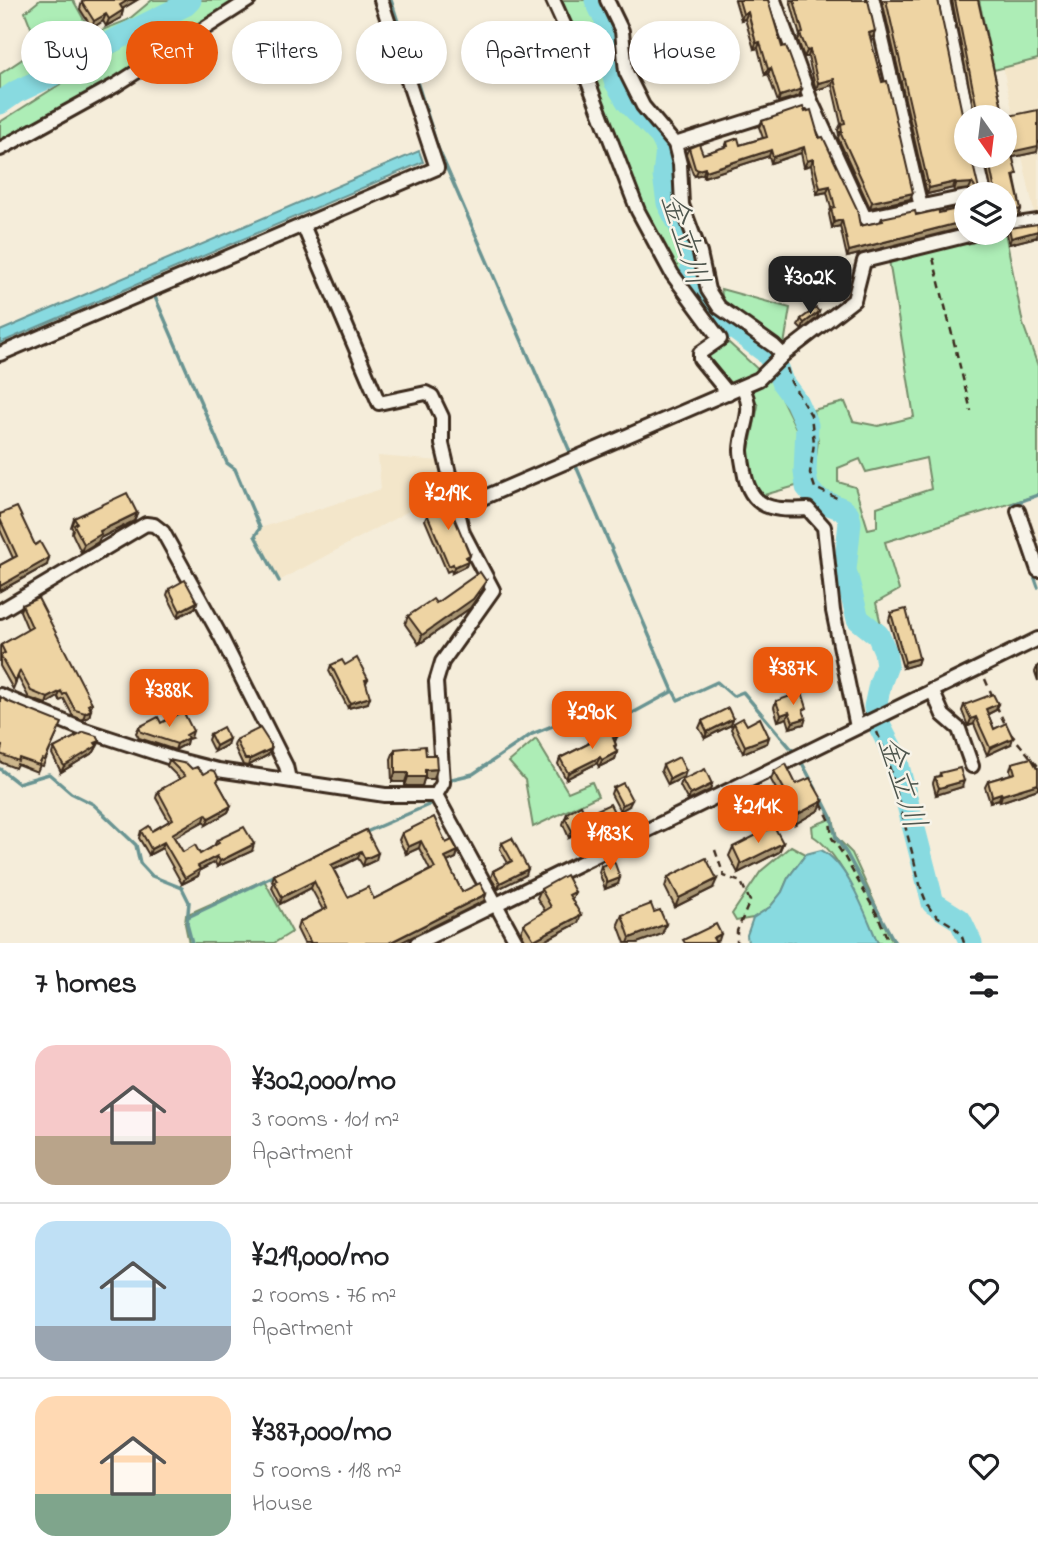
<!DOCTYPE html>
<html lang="en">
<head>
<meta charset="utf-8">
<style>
  body { margin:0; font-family:"Indie Flower","Klee One",sans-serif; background:#f2f2f2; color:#202124; height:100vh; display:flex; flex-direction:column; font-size:26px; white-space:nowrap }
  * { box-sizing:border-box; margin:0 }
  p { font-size:23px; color:#757577 }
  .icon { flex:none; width:38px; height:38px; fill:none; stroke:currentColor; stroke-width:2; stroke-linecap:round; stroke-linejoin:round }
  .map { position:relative; height:943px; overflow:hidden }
  .sheet { display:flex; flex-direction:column; background:#fff; flex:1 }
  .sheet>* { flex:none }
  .guide { position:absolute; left:21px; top:21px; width:998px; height:63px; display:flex; gap:14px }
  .needle { width:46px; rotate:166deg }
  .controls { position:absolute; left:954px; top:105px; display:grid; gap:14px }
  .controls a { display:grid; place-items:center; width:63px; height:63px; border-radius:50%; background:#fff; box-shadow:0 4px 10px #0003; font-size:35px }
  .price { position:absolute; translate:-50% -60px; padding:0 16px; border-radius:14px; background:#ea580c; color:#fff; font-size:23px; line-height:46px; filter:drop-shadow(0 2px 4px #0008) }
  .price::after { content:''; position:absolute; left:50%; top:42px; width:21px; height:16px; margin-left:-10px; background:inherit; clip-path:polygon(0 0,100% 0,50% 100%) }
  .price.active { background:#222; color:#fff }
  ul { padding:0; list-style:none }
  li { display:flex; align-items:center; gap:21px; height:175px; padding:0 35px }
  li+li { border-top:2px solid #e0e0e0 }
  li span { display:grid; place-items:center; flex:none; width:196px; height:140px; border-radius:21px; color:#555 }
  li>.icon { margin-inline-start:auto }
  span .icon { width:84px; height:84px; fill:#fffc; stroke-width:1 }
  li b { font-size:30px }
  h2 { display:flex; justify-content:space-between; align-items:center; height:84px; padding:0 35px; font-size:30px }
  .pill { padding:0 24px; border-radius:32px; background:#fff; box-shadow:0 4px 10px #0003; font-size:24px; line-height:63px }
  .pill.active { background:#ea580c; color:#fff }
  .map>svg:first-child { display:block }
  .built { fill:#f3e6ca }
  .green { fill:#adedb6; stroke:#748c6a; stroke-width:2; fill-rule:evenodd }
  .water { fill:#88dae0; stroke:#699492; stroke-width:2 }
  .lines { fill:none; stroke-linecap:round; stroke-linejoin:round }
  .stream { stroke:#699492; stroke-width:3.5 }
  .river { stroke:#88dae0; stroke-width:23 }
  .minor-casing { stroke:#3b2a1e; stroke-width:18 }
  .path { stroke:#3b2a1e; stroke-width:2.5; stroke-dasharray:7 5; stroke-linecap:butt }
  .minor { stroke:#f7f3e8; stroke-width:12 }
  .wall { fill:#cdb68c; stroke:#3b2a1e; stroke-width:2 }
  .shaded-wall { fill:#a79472; stroke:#3b2a1e; stroke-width:2 }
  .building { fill:#eed4a3; stroke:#3b2a1e; stroke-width:2 }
  .labels { text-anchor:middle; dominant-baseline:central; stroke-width:5; stroke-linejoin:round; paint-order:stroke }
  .water-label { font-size:32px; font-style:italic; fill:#4e564e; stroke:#f7f3e8 }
</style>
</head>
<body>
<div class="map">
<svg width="1038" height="943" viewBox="0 0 1038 943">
  <rect width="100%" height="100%" fill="#f5edda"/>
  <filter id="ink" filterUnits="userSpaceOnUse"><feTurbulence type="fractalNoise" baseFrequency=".0143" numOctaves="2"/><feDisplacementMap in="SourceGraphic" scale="14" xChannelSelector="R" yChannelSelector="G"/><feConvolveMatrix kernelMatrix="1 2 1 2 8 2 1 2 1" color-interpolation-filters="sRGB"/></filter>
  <g filter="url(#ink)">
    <!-- built -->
    <g class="built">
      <path d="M1038 59V212H1034L1003 68Z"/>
      <path d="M378 456 440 461 448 495 416 507 279 581 255 536 260 528 381 489Z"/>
    </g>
    <!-- green -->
    <g class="green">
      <path d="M40 0H73L92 34 128 20 152 0H181L133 23 64 64 0 98V74L39 48 25 12Z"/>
      <path d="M199 0H240L116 77 0 144V122L81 71 193 7Z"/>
      <path d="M558 0H589L596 9 607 35 604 58 615 94 661 149V197L685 251V284L641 211Z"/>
      <path d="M979 0H1038V59L994 70Z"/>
      <path d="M1005 232 1023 324 1038 366V495L885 542 899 590 876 603 882 629 862 615 852 567 858 532 854 512 838 496 817 488 814 472 818 441 813 410 845 402 853 421 878 426 914 417 889 260ZM926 458 931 489 877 507V527L868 529 855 487 838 482V468L860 459 866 472Z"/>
      <path d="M721 289 790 308 784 345 723 303Z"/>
      <path d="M729 343 775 385 799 434 796 486 757 497 748 454 758 406 746 382 729 386 707 360 706 353Z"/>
      <path d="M536 739 568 792 592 782 598 796 533 827 525 780 509 762Z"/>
      <path d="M833 818 837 838 852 853 893 943H878C863 912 842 854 813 836L812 826Z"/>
      <path d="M791 846 806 854 788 878 782 892 770 907 753 918 736 921 732 914 761 871Z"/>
      <path d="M264 880 292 932 274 943H189L185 924 186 915Z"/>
    </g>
    <!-- water -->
    <g class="water">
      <path d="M419 151 423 162 0 343V331Z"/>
      <path d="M821 850C848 863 866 916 878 943H748L747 935 753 918 770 907 782 892 788 878 806 854Z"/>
    </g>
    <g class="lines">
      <!-- stream -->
      <g class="stream">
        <path d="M391 0 438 148 571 454"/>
        <path d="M155 297 227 463 235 469 260 528 255 536 279 581"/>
        <path d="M576 466 673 691"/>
        <path d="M1013 512V504L1038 495"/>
        <path d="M1032 570 1038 587"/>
        <path d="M802 763 816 789"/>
        <path d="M0 769 18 783 49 774 71 793 93 804 136 845 140 863 152 876 182 888 189 902 187 924 192 943"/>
        <path d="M443 795 452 779 473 774 532 734 583 714 606 721 620 720 673 691 678 700 717 682 733 696 743 692 794 752"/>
        <path d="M822 799 832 819 836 838 847 854 895 943"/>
        <path d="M364 833 433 803"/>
        <path d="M188 917 278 874"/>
      </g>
      <!-- river -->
      <g class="river">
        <path d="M596 0 613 35 611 60 615 81 628 102 661 136 667 148 664 176 668 203 686 238 691 259 693 285 703 305 766 352 777 368 782 382 796 401 807 425 805 472 807 487 817 499 842 509 848 514 850 522 845 570 858 619 878 635 885 651 887 665 880 684 875 707 881 729 896 758 933 903 960 920 971 943"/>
        <path d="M0 103 16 92 65 69 99 48 185 5 190 0"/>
      </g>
      <defs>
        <g id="minor">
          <path d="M553 0 577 53 638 211 672 274 720 339 700 353V359L728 393"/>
          <path d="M607 0 622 31 626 72 643 106 675 144 680 164 682 205 700 253 708 290 719 307 774 346 783 355"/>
          <path d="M774 0 811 101 865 218 966 197"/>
          <path d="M873 0 921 207"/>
          <path d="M943 0 968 117"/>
          <path d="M675 144 811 101"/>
          <path d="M0 149 116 85 249 0"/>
          <path d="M976 156 985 194"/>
          <path d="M303 225 379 403 426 393 432 396 442 417V444L463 533 493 590 442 662 436 682 443 783 436 795"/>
          <path d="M1004 226 1038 221"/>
          <path d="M0 354 437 168 381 0"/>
          <path d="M742 387C756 411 742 425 741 450 741 456 743 464 744 471 750 510 774 511 808 509L824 527 833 611 857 727"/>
          <path d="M457 509 759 379 783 355 854 300 864 261 977 233"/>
          <path d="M1018 511 1038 570"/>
          <path d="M0 611 146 524 154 525 163 532 221 637 286 766 289 779"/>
          <path d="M932 690 943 715 959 729 972 766"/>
          <path d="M0 695 82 729 171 758 218 770 385 795H436"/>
          <path d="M436 795 517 943"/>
          <path d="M417 943 1038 639"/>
        </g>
      </defs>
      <!-- minor casing -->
      <use href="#minor" class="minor-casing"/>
      <!-- path -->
      <g class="path">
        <path d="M933 258 971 411"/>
        <path d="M787 368 791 382 811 415 814 443 810 473 815 488 839 499"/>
        <path d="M985 679 992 695"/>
        <path d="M996 705 1005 724"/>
        <path d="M877 732C893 771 901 812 912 852 917 870 920 894 931 910 939 922 959 922 964 943"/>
        <path d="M1010 733 1038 766"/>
        <path d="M821 803 830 821 832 838 844 856 879 918 889 943"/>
        <path d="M715 850 724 876 741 882 750 901 737 931V943"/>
      </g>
      <!-- minor -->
      <use href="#minor" class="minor"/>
    </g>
    <!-- wall -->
    <g class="wall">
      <path d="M85 0H137L122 9 123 10 121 18 106 26 103 21 92 28 80 9 82 2Z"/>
      <path d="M735 0H768L782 47 799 96 778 102 768 74 765 75 758 48 754 49 745 19 741 20Z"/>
      <path d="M790 0H811L873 37 870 38 910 199 870 208 838 138 839 135 838 130 841 124 832 85 816 90 808 57H804L798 40 800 36Z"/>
      <path d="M882 0H938L966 156 979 190 983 194H973L969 189 954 191 953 188 927 194Z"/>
      <path d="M952 0H978L1004 117H975Z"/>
      <path d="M805 112 819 138 860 226 880 222 882 218 939 213 966 207V227L847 257 840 226 832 228 829 214 831 208 827 192 817 194 811 165 804 167 801 153 771 163 769 156 704 177 703 174 695 176 693 174 686 154 689 148 703 154 725 147 727 142 740 145 763 138 759 127 762 121Z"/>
      <path d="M1037 152 1013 157 1015 180 1021 209 1019 215 992 194 985 156H1004Z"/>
      <path d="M1009 228 1037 237 1009 244 1007 234Z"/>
      <path d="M819 312 817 318 802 330 798 326 801 319Z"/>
      <path d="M428 503 470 555 466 566 452 573 451 570 447 572 425 520 428 514 426 509Z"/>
      <path d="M137 513 134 521 100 538 98 542 81 552 72 533 73 529 71 527 74 518Z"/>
      <path d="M0 514 35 545 47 565 0 591V565L13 558 0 530Z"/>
      <path d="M169 589 197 602 195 608 178 617 167 595Z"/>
      <path d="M483 589 470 608 419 644 405 624 408 616 436 603Z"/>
      <path d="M22 605 92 703 89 717 83 720 73 716 64 699 60 701 58 697 46 704 29 698 18 677 13 689 0 666V646L1 645 28 630 20 611Z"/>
      <path d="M891 613 919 658 917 664 903 668 889 620Z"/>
      <path d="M331 665H345L368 679 366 683 368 703 348 708 329 671Z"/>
      <path d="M1038 665V681L1035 672Z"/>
      <path d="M0 697 59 729 43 766 40 765 37 772 17 764 15 768 0 762Z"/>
      <path d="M776 701 805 715 804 724 790 728 787 718 778 721 774 707Z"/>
      <path d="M964 705 996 710 988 714 994 729 1011 744 987 755 974 724 968 726 962 711Z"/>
      <path d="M702 721 731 725 705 738 699 728Z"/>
      <path d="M161 723 191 738 187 739 186 744 175 750 139 738 136 733 139 727Z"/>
      <path d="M734 723 747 725 769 737 767 743 743 753 731 729Z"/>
      <path d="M210 734 227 745 214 752 208 740Z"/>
      <path d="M617 737 615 742 616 745 615 748 617 752 615 759 599 767 597 763 566 779 558 764 560 758 588 744 590 738Z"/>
      <path d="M236 740 268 755 248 766 243 765 234 746Z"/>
      <path d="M100 741 94 752 61 772 52 754 54 748Z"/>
      <path d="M395 749 426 755 434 779H424L422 786H405V782H392L391 759Z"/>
      <path d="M169 760 204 774 218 783 231 806 228 812 206 825 204 821 174 837 183 852 200 854 214 846 217 840 252 851 217 867 215 862 200 870 198 876 182 884 162 848 149 855 139 838 141 831H152L169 821 156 798 158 791 180 779 167 766Z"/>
      <path d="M1012 763 1038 768V789L1000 802 999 799 990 802 985 787 988 781 1011 774 1010 770Z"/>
      <path d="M663 765 684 777 668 785 661 771Z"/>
      <path d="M774 771 796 784 819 810 795 824 771 780Z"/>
      <path d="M940 773 962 787 936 795 933 783 935 777 939 776Z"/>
      <path d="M682 780 710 790 688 801 680 786Z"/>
      <path d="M613 788 629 806 620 811 611 794Z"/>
      <path d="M567 813 586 815 619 822 617 828 596 839 591 830 575 838 573 836 569 838 563 824Z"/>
      <path d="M366 830 376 860 363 866 358 858 334 870 348 897 374 899 430 870 419 848 406 854 399 840 402 833 446 843 458 851 456 858 447 862 462 892 486 894 484 901 400 943H304L297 929 299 922 323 910 311 888 280 904 272 888 273 884 272 881 274 875Z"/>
      <path d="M502 843 526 875 498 889 491 878 493 871 508 863 500 849Z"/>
      <path d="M783 843 779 852 738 873 729 856 733 847Z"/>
      <path d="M601 866 618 884 605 889 599 872Z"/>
      <path d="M668 877 713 888 675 907 665 887Z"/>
      <path d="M541 889 575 892 572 900 578 923 540 943H527L521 932 524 924 545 911 537 898Z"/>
      <path d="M654 912 666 924 662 934 637 943H625L618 924 622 915Z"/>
    </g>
    <!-- shaded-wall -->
    <g class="shaded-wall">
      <path d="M128 0H137L117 12 120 5Z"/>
      <path d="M123 10 121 18 106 26 109 19Z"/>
      <path d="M748 12 745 19 741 20 743 14Z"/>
      <path d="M106 14 103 21 92 28 94 21Z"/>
      <path d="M875 31 873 37 867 39 869 33Z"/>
      <path d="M760 42 758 48 754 49 756 43Z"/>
      <path d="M810 50 808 57H804L807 51Z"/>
      <path d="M771 68 768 74 765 75 768 69Z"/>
      <path d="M834 79 832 85 816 90 818 83Z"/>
      <path d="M802 89 799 96 778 102 780 96Z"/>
      <path d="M1038 141V148L1037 152 1009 158 1011 152Z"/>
      <path d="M804 147 801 153 771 163 773 157Z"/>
      <path d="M771 150 769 156 704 177 706 171Z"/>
      <path d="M813 159 811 165 804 167 807 161Z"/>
      <path d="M705 168 703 174 695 176 698 170Z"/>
      <path d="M955 182 953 188 927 194 929 188Z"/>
      <path d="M972 183 969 189 954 191 956 184Z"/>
      <path d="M830 186 827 192 817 194 820 188Z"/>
      <path d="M913 193 910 199 870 208 872 202Z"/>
      <path d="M1021 209 1019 215 1004 218V212Z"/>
      <path d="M842 220 840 226 832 228 834 222Z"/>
      <path d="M966 221V227L847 257 849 251Z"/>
      <path d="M1038 231 1037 237 1009 244 1011 238Z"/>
      <path d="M819 312 817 318 802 330 804 323Z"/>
      <path d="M137 513 134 521 100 538 98 542 81 552 84 544 100 531Z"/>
      <path d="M470 555 466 566 452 573 454 567Z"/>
      <path d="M49 558 47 565 0 591V586Z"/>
      <path d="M486 581 483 589 470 608 419 644 422 635Z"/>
      <path d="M197 602 195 608 178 617 180 611Z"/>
      <path d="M919 658 917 664 903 668 905 662Z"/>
      <path d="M61 691 58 697 46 704 48 698Z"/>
      <path d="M370 697 368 703 348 708 350 703Z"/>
      <path d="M998 704 996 710 984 716 986 709Z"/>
      <path d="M91 710 89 717 83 720 85 713Z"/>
      <path d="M789 712 787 718 778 721 781 715Z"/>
      <path d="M976 717 974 724 968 726 971 719Z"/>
      <path d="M806 718 804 724 790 728 793 722Z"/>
      <path d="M733 719 731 725 705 738 707 732Z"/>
      <path d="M193 731 191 738 187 739 186 744 175 750 177 744 186 735Z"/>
      <path d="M769 737 767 743 743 753 745 746Z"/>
      <path d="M1013 738 1011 744 987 755 990 748Z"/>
      <path d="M229 739 227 745 214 752 216 746Z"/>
      <path d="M100 741 94 752 61 772 64 766Z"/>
      <path d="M271 749 268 755 248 766 250 759Z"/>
      <path d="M617 752 615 759 599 767 602 760Z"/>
      <path d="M600 757 597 763 566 779 568 773Z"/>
      <path d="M437 769 434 779H424L422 786H405L408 777 425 770Z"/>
      <path d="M686 771 684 777 668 785 670 779Z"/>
      <path d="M395 773H408L405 782H392Z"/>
      <path d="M964 781 962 787 936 795 939 788Z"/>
      <path d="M712 784 710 790 688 801 690 795Z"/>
      <path d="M1038 784V789L1000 802 1002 795Z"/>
      <path d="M1001 793 999 799 990 802 992 796Z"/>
      <path d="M632 800 629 806 620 811 622 805Z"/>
      <path d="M823 801 819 810 795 824 798 814Z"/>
      <path d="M231 806 228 812 206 825 209 818Z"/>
      <path d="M206 814 204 821 170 840 172 834Z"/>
      <path d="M619 822 617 828 596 839 598 833Z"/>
      <path d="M594 824 591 830 575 838 577 832Z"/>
      <path d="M576 829 573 836 569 838 572 831Z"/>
      <path d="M421 841 419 848 406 854 408 847Z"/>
      <path d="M164 842 162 848 149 855 151 849Z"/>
      <path d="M783 843 779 852 738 873 741 864Z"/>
      <path d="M254 844 252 851 217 867 220 861Z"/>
      <path d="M361 851 358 858 329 872 331 865Z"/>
      <path d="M458 851 456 858 443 864 445 857Z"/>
      <path d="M378 853 376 860 363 866 365 859Z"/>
      <path d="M217 856 215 862 200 870 198 876 182 884 185 878 198 866Z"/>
      <path d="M528 869 526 875 498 889 500 883Z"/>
      <path d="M620 878 618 884 605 889 607 883Z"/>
      <path d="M717 879 713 888 675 907 679 898Z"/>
      <path d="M314 881 311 888 280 904 282 897Z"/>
      <path d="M486 894 484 901 400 943H389Z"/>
      <path d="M581 915 578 923 540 943H532L534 940Z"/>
      <path d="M666 924 662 934 637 943H628L630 938Z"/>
      <path d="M721 934 719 940 712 943 713 938Z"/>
    </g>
    <!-- building -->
    <g class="building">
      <path d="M85 0H128L120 5 123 10 109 19 106 14 94 21 82 2Z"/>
      <path d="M739 0H768L782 47 786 46 802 89 780 96 771 68 768 69 760 42 756 43 748 12 743 14Z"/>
      <path d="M794 0H868L875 31 869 33 882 82 887 81 913 193 872 202 840 132H842L841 124 845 123 834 79 818 83 810 50 807 51 800 34 803 33Z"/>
      <path d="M886 0H938L962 113 966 117V156H971L979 190 983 194H975L977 190 972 183 956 184 955 182 929 188Z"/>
      <path d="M955 0H978L1004 117H975L978 114Z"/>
      <path d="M803 107 805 112 811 110 819 138 823 137 857 209 860 226 883 221 882 218 915 211 916 215 939 210V213L966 207V221L849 251 842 220 834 222 831 208 835 207 830 186 820 188 813 159 807 161 804 147 773 157 771 150 706 171 705 168 698 170 695 168 689 148 699 144 703 154 728 146 727 142 738 138 740 145 767 137 762 121Z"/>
      <path d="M1038 110V146L1011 152 1017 174 1013 175 1021 209 1004 212V194H992L995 191 988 156H1004V117Z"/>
      <path d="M1038 224V231L1011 238 1009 228Z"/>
      <path d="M816 308 819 312 804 323 801 319Z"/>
      <path d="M127 493 137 513 100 531 101 534 84 544 74 525 77 523 74 518Z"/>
      <path d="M445 496 470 555 466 557 468 561 454 567 453 564 449 566 427 514 432 512 428 503Z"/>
      <path d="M17 507 35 545 40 542 49 558 0 586V565L17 556 0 519V514Z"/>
      <path d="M480 572 486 581 473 599 422 635 408 616 433 599 436 603Z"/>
      <path d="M185 580 197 602 180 611 169 589Z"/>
      <path d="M38 598 92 703 88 705 91 710 85 713 75 710 66 693 63 695 61 691 48 698 31 691 20 671 15 682 0 655 5 653 1 645 32 627 22 605Z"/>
      <path d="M906 609 919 658 905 662 891 613Z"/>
      <path d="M357 658 368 679 365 680 370 697 350 703 331 665 342 660 345 665Z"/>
      <path d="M802 692 807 708 803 710 806 718 793 722 789 712 781 715 776 701Z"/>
      <path d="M993 694 998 704 986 709 994 729 1006 723 1013 738 990 748 976 717 971 719 964 705Z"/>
      <path d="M0 697 7 701 62 723 45 760 42 759 39 765 19 758 18 761 0 754 2 746 0 745Z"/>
      <path d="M728 708 733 719 707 732 702 721Z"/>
      <path d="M183 711 193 731 186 735 188 738 177 744 141 732 139 727 158 717 161 723Z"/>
      <path d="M743 718 747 725 760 718 769 737 745 746 734 723Z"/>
      <path d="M223 727 229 739 216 746 210 734Z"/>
      <path d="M612 727 617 737 613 738 616 745 614 746 617 752 602 760 600 757 568 773 560 758 592 742 590 738Z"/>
      <path d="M260 728 271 745V749L250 759H245L236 740Z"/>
      <path d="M84 732 97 736 100 741 95 743 97 746 64 766 54 748Z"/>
      <path d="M425 746 426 755H436L437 769 425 770V777H408V773H395V749Z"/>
      <path d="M679 757 686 771 670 779 663 765Z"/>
      <path d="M1031 758 1037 768H1038V784L1002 795 1001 793 992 796 988 781 1015 773 1012 763Z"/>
      <path d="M169 760 187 764 192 769 197 767 204 774 211 770 215 771 219 779 217 781 231 806 209 818 206 814 172 834 183 852 195 845 200 854 219 843 217 840 244 827 254 844 220 861 217 856 198 866 200 869 185 878 164 842 151 849 141 831 149 826 152 831 173 819 158 791 185 776Z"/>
      <path d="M786 764 796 784 810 778 823 801 798 814 774 771Z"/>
      <path d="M960 768 964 781 939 788 935 777 941 776 940 773Z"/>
      <path d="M705 769 712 784 690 795 682 780Z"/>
      <path d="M623 783 632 800 622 805 613 788Z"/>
      <path d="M610 804 619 822 598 833 594 824 577 832 576 829 572 831 565 818 569 816 567 813 581 805 586 815Z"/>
      <path d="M434 817 446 843 452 840 458 851 445 857 462 892 480 883 486 894 389 943H311L299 922 327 908 314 881 282 897 274 881 277 880 274 875 366 830 378 853 365 859 361 851 331 865 348 897 368 887 374 899 435 868 421 841 408 847 402 833Z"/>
      <path d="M774 826 783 843 741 864 733 847Z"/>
      <path d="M512 838 528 869 500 883 493 871 512 861 502 843Z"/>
      <path d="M706 858 717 879 679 898 668 877Z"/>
      <path d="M614 861 620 878 607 883 601 866Z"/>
      <path d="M566 875 575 892 569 895 581 915 534 940 524 924 551 907 541 889Z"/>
      <path d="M651 904 654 912 660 910 666 924 630 938 622 915Z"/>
      <path d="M716 924 721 934 713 938 716 943H685L683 940Z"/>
    </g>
  </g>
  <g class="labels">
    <!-- water labels -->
    <g class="water-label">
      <text transform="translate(683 240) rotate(73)">金立川</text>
      <text transform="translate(900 783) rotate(73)">金立川</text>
    </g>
  </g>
</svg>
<div class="controls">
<a><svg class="needle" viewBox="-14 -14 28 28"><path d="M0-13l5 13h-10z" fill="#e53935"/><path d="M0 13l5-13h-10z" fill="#757577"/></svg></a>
<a><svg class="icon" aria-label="layers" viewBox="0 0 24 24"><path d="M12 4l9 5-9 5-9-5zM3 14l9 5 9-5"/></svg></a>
</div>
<b class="price active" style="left:810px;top:316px">¥302K</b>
<b class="price" style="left:448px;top:532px">¥219K</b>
<b class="price" style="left:793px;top:707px">¥387K</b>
<b class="price" style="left:169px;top:729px">¥388K</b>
<b class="price" style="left:592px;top:751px">¥290K</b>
<b class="price" style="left:758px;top:845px">¥214K</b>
<b class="price" style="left:610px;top:872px">¥183K</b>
<div class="guide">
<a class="pill">Buy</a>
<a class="pill active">Rent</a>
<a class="pill">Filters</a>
<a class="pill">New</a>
<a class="pill">Apartment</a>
<a class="pill">House</a>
</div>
</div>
<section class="sheet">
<h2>7 homes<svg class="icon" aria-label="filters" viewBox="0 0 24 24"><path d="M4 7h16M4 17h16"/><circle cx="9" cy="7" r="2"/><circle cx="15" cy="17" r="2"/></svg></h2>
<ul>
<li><span style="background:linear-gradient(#f6c9c9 65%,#b9a48a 0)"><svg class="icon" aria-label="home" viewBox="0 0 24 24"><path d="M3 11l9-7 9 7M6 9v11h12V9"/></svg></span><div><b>¥302,000/mo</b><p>3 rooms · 101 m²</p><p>Apartment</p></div><svg class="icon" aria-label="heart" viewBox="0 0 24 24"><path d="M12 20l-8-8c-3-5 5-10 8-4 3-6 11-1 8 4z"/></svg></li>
<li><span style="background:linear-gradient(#bfe0f5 75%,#9aa5b1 0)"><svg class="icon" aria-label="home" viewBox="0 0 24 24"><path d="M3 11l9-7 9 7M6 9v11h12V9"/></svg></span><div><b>¥219,000/mo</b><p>2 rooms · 76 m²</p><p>Apartment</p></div><svg class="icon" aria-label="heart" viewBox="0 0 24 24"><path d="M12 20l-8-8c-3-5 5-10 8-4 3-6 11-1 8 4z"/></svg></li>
<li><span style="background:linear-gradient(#ffd9b3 70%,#7fa58c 0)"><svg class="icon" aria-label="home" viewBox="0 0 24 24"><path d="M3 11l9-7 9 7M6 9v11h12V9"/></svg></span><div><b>¥387,000/mo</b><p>5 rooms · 118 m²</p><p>House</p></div><svg class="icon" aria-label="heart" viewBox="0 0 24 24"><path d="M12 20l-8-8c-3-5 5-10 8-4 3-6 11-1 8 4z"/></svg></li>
</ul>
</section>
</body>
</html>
